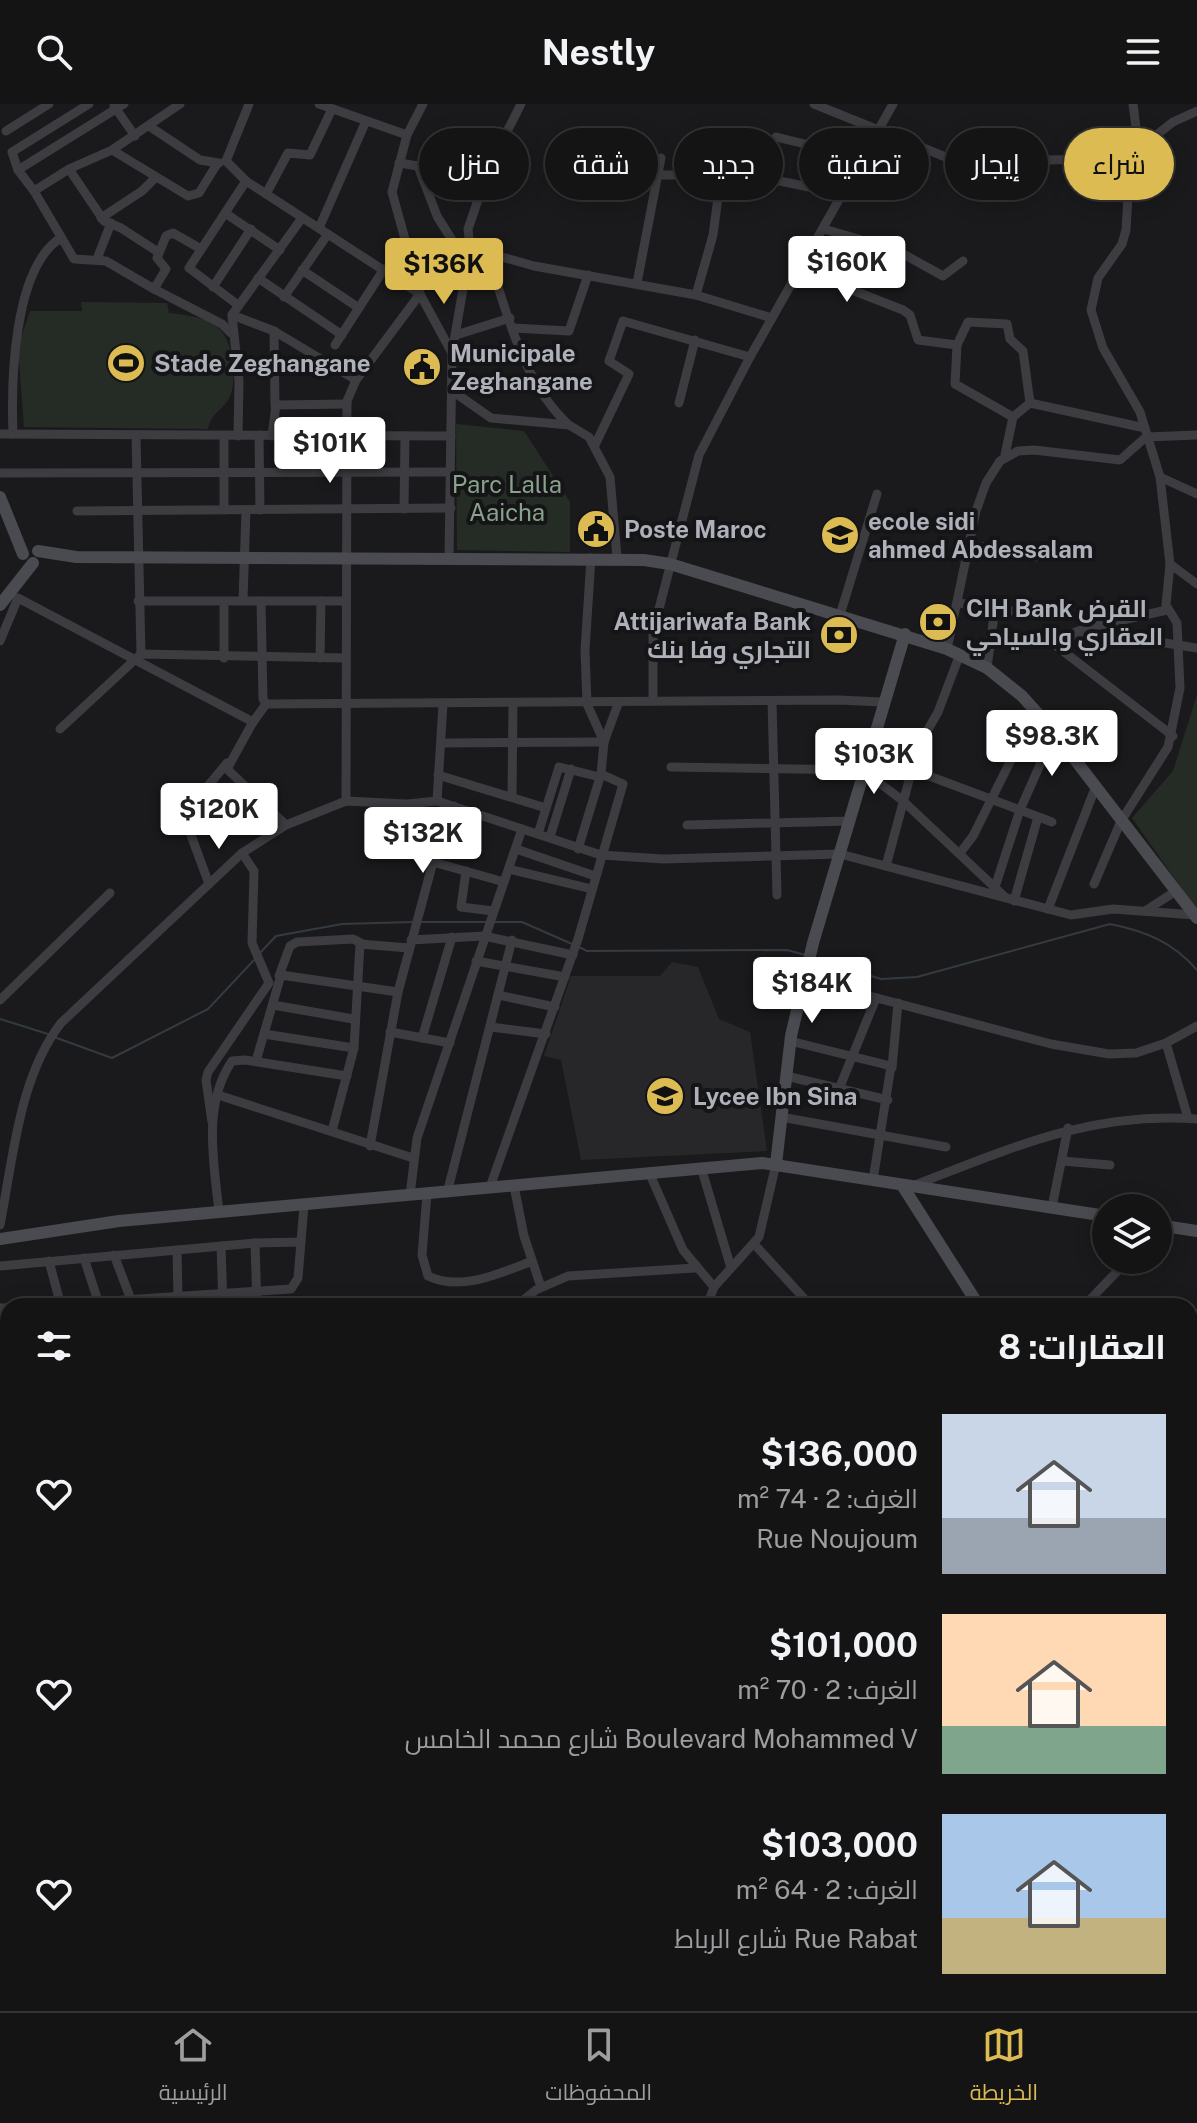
<!DOCTYPE html>
<html lang="ar">
<head>
<meta charset="utf-8">
<style>
  body { margin:0; font-family:"Public Sans",Cairo,sans-serif; background:#1d1d1e; color:#f1f3f6; direction:rtl; height:100vh; display:flex; flex-direction:column; font-size:30px; white-space:nowrap }
  * { box-sizing:border-box; margin:0 }
  p { font-size:26px; color:#9d9ea0 }
  .icon { flex:none; width:44px; height:44px; fill:none; stroke:currentColor; stroke-width:2; stroke-linecap:round; stroke-linejoin:round }
  .map { position:relative; flex:1; overflow:hidden; direction:ltr }
  .panel { position:absolute; left:0px; top:1194px; width:1198px; height:714px; display:flex; flex-direction:column; background:#141415; border-radius:24px 24px 0 0; box-shadow:0 4px 20px #0003,0 0 0 2px #333334; direction:rtl }
  .panel>* { flex:none }
  .banner { position:absolute; left:24px; top:24px; width:1150px; height:72px; direction:rtl; display:flex; gap:16px }
  .fabs { position:absolute; left:1092px; top:1090px; display:grid; gap:16px }
  .fabs a { display:grid; place-items:center; width:80px; height:80px; border-radius:50%; background:#141415; box-shadow:0 4px 20px #0003,0 0 0 2px #333334; font-size:40px }
  .price { position:absolute; translate:-50% -68px; padding:0 18px; border-radius:8px; background:#fff; color:#222; font-size:26px; line-height:52px; filter:drop-shadow(0 2px 4px #0008) }
  .price::after { content:''; position:absolute; left:50%; top:48px; width:24px; height:18px; margin-left:-12px; background:inherit; clip-path:polygon(0 0,100% 0,50% 100%) }
  .price.active { background:#dcbc52; color:#111 }
  ul { padding:0; list-style:none }
  li { display:flex; align-items:center; gap:24px; height:200px; padding:0 32px }
  li span { display:grid; place-items:center; flex:none; width:224px; height:160px; border-radius:0px; color:#555 }
  li>.icon { margin-inline-start:auto }
  span .icon { width:96px; height:96px; fill:#fffc; stroke-width:1 }
  li b { font-size:34px }
  h2 { display:flex; justify-content:space-between; align-items:center; height:96px; padding:0 32px; font-size:34px }
  .chip { padding:0 28px; border-radius:36px; background:#141415; box-shadow:0 4px 20px #0003,0 0 0 2px #333334; font-size:28px; line-height:72px }
  .chip.active { background:#dcbc52; color:#111 }
  header { display:flex; justify-content:space-between; align-items:center; height:104px; padding:0 32px; background:#141415; font-size:36px; font-weight:700 }
  .tab-bar { display:flex; justify-content:space-around; align-items:center; height:112px; border-top:2px solid #333334; background:#141415; font-size:22px; color:#9d9ea0 }
  .tab-bar a { display:grid; justify-items:center; gap:4px }
  .tab-bar .active { color:#dcbc52 }
  .map>svg:first-child { display:block }
  .built { fill:#272629 }
  .green { fill:#252c26 }
  .lines { fill:none; stroke-linecap:round; stroke-linejoin:round }
  .stream { stroke:#343a41; stroke-width:2 }
  .street { stroke:#3c3c41; stroke-width:9 }
  .secondary { stroke:#4a4b50; stroke-width:12 }
  .labels { text-anchor:middle; dominant-baseline:central; stroke-width:8; stroke-linejoin:round; paint-order:stroke }
  .poi-label { font-size:24px; font-weight:bold; fill:#aeb1ba; stroke:#151517; text-anchor:start }
  .park-label { font-size:24px; fill:#88a28c; stroke:#151517 }
</style>
</head>
<body>
<header><svg class="icon" aria-label="menu" viewBox="0 0 24 24"><path d="M4 6h16M4 12h16M4 18h16"/></svg>Nestly<svg class="icon" aria-label="search" viewBox="0 0 24 24"><circle cx="10" cy="10" r="6"/><path d="M15 15l6 6"/></svg></header>
<div class="map">
<svg width="1197" height="1907" viewBox="0 0 1197 1907">
  <rect width="100%" height="100%" fill="#1a1a1c"/>
  <!-- built -->
  <path class="built" d="M672 858 698 863 719 915 750 928 767 1047 581 1056 561 956 544 952 571 872H660Z"/>
  <!-- green -->
  <g class="green">
    <path d="M81 198 167 199 169 209C208 213 230 219 233 263 234 273 234 285 229 294 223 306 210 310 208 325L24 323 18 243 30 207H82Z"/>
    <path d="M456 320 524 327 570 398V448L457 446Z"/>
    <path d="M1197 591V806L1132 714 1173 667Z"/>
  </g>
  <g class="lines">
    <!-- stream -->
    <g class="stream">
      <path d="M422 818H488"/>
      <path d="M494 818H522L572 840"/>
      <path d="M577 842 587 847 787 846 805 851"/>
      <path d="M259 850 276 832 342 820 412 818"/>
      <path d="M815 854 881 875 917 873 1110 820C1145 827 1173 838 1197 866"/>
      <path d="M0 915 48 930"/>
      <path d="M54 933 112 954 208 905 255 855"/>
    </g>
    <!-- street -->
    <g class="street">
      <path d="M180 0 112 46 69 65 34 87 74 155 106 157 154 185 166 165 157 154 166 132 173 129 201 145"/>
      <path d="M319 0 407 31"/>
      <path d="M423 0 407 31 392 88 420 190 452 249"/>
      <path d="M814 0 958 58 1135 54"/>
      <path d="M114 2 135 32"/>
      <path d="M149 22 200 56 219 59"/>
      <path d="M6 27 49 0"/>
      <path d="M776 33 863 54"/>
      <path d="M112 46 188 92 199 89 217 60"/>
      <path d="M1137 46 1173 18 1197 7"/>
      <path d="M226 57 246 77 420 190"/>
      <path d="M226 57 249 0"/>
      <path d="M399 59 418 62 437 112 467 160"/>
      <path d="M69 65 104 117 121 124 158 148"/>
      <path d="M18 66 124 0"/>
      <path d="M658 71H750L843 90"/>
      <path d="M34 87 18 66 12 48 89 0"/>
      <path d="M266 90 288 49 310 51 332 5"/>
      <path d="M225 109 280 146"/>
      <path d="M101 114 142 87 155 74"/>
      <path d="M319 124 366 17"/>
      <path d="M824 125 896 146 943 172 963 157"/>
      <path d="M470 144 534 162 696 191 772 214"/>
      <path d="M486 146C506 204 522 279 569 321"/>
      <path d="M97 155 111 119"/>
      <path d="M302 166 359 204"/>
      <path d="M801 166 903 206 910 211 918 236 957 241"/>
      <path d="M258 174 342 231"/>
      <path d="M637 179 661 54"/>
      <path d="M213 183 251 125"/>
      <path d="M154 185 222 220 231 229"/>
      <path d="M696 191 713 131 721 71"/>
      <path d="M284 193 328 130"/>
      <path d="M238 201 189 164 246 77"/>
      <path d="M232 211 274 227 356 276"/>
      <path d="M513 224 569 227 588 171"/>
      <path d="M274 227 275 302"/>
      <path d="M456 231 510 214"/>
      <path d="M335 241 384 165"/>
      <path d="M451 286 491 314 569 321 589 333 610 373 617 453"/>
      <path d="M679 299 695 236"/>
      <path d="M1013 313 955 280 957 241 968 218 1007 220 1010 235 1023 247 1030 299"/>
      <path d="M0 330 451 332"/>
      <path d="M13 330C11 279 13 167 59 135"/>
      <path d="M136 331 141 550"/>
      <path d="M259 331 260 406"/>
      <path d="M238 332 239 277 232 211 302 114"/>
      <path d="M272 332 276 301 347 300"/>
      <path d="M595 341 629 270 609 257 623 217 750 253"/>
      <path d="M1005 351 1013 313 1030 299 1145 324"/>
      <path d="M0 369 450 368"/>
      <path d="M1160 373 1197 390"/>
      <path d="M404 405 405 332"/>
      <path d="M224 406V331"/>
      <path d="M77 407 451 404"/>
      <path d="M969 440 1036 453"/>
      <path d="M449 454 452 249 470 144 468 125 490 61 521 0"/>
      <path d="M591 454 585 546 587 600 604 638"/>
      <path d="M1170 460 1197 480"/>
      <path d="M243 496 246 406"/>
      <path d="M138 497H345"/>
      <path d="M261 497 263 595 266 600 839 596 882 598"/>
      <path d="M959 499 1027 509"/>
      <path d="M840 511 877 390"/>
      <path d="M1073 531 1095 536 1127 533 1197 544"/>
      <path d="M0 537 18 494 253 618 227 665 286 721"/>
      <path d="M1050 537 1173 632"/>
      <path d="M990 541 1050 537 1087 524 1167 506"/>
      <path d="M947 545 976 407 986 379 1000 357 1018 347 1034 346 1120 356 1146 333 1197 331"/>
      <path d="M224 554V497"/>
      <path d="M320 554 321 497"/>
      <path d="M987 564 995 504"/>
      <path d="M653 597V528L699 351 750 253 893 0"/>
      <path d="M772 597 777 791"/>
      <path d="M253 618 266 600"/>
      <path d="M60 625 141 550 346 554"/>
      <path d="M441 639 604 638"/>
      <path d="M671 663 862 666 902 696 1005 793"/>
      <path d="M913 666 1052 718"/>
      <path d="M438 671 546 704"/>
      <path d="M512 693 513 599"/>
      <path d="M346 697 347 297 356 276 420 190"/>
      <path d="M437 697 443 600"/>
      <path d="M454 702 433 758 504 778"/>
      <path d="M687 721 850 717"/>
      <path d="M538 730 559 663 600 673"/>
      <path d="M550 733 571 665"/>
      <path d="M516 745 595 772"/>
      <path d="M578 745 601 670"/>
      <path d="M960 749 973 732 1036 606"/>
      <path d="M886 762 918 643 938 608 960 550"/>
      <path d="M509 765 592 785"/>
      <path d="M466 767 461 803 493 807"/>
      <path d="M209 780 185 715 187 707 227 659"/>
      <path d="M1094 780 1121 717 1168 643 1180 584 1177 519 1166 501 1170 460 1160 373 1140 308 1103 244 1091 206 1098 174 1122 140 1126 126 1129 75 1138 40 1133 0"/>
      <path d="M995 783 1020 706 1054 629"/>
      <path d="M1014 797 1038 713"/>
      <path d="M1048 805 1096 682"/>
      <path d="M1145 807 1176 787"/>
      <path d="M411 836 484 832 573 851"/>
      <path d="M476 857 565 873"/>
      <path d="M279 872 290 842 297 838 353 835 361 839"/>
      <path d="M805 875 1051 940 1109 950 1136 949 1166 939 1197 922"/>
      <path d="M498 891 555 903"/>
      <path d="M0 896 110 789"/>
      <path d="M273 901 353 915"/>
      <path d="M491 923 546 930"/>
      <path d="M390 928 450 939"/>
      <path d="M264 930 354 944"/>
      <path d="M422 934 452 833"/>
      <path d="M790 937 891 962 873 1076"/>
      <path d="M1166 939 1188 1014"/>
      <path d="M256 957 281 871 398 888"/>
      <path d="M892 964 898 899"/>
      <path d="M786 972 888 996"/>
      <path d="M839 985 876 894"/>
      <path d="M218 991 413 1054"/>
      <path d="M781 1013 946 1043"/>
      <path d="M212 1018 206 976 208 968 269 879 252 839 254 767 242 749"/>
      <path d="M332 1027 354 944 360 840 409 844"/>
      <path d="M370 1042 398 888 433 758"/>
      <path d="M1062 1057 1110 1061"/>
      <path d="M701 1063 731 1164"/>
      <path d="M649 1068 683 1146 714 1183"/>
      <path d="M514 1082 524 1132 541 1183"/>
      <path d="M912 1082C1009 1045 1090 1007 1197 1015"/>
      <path d="M490 1083 578 835 623 680 601 670 604 638 618 600"/>
      <path d="M447 1089 512 836"/>
      <path d="M427 1090 422 1151 428 1172C461 1188 501 1169 532 1157"/>
      <path d="M410 1091 417 1034 522 725"/>
      <path d="M1052 1103 1068 1024"/>
      <path d="M219 1108C214 1059 202 1001 232 957L245 956 347 972"/>
      <path d="M0 1121C13 1055 19 973 61 919L242 749 286 721 346 697 407 700 437 697 601 751 663 755 840 750 1071 811 1113 805 1195 811"/>
      <path d="M255 1139 257 1202"/>
      <path d="M755 1141 811 1202"/>
      <path d="M221 1142 223 1202"/>
      <path d="M177 1146 178 1193"/>
      <path d="M114 1151 133 1201"/>
      <path d="M84 1154 99 1200"/>
      <path d="M49 1157 61 1202"/>
      <path d="M0 1162 255 1139 301 1138"/>
      <path d="M34 1202 291 1185 298 1174 304 1101"/>
      <path d="M516 1202 536 1186 568 1172 695 1164"/>
      <path d="M693 1202 707 1196"/>
      <path d="M707 1202 714 1183 759 1133 776 1060"/>
      <path d="M965 1202 972 1192"/>
      <path d="M1084 1202 1128 1156"/>
      <path d="M0 1204H8"/>
      <path d="M0 1215 8 1242"/>
      <path d="M0 1465 8 1436"/>
      <path d="M1190 1494 1197 1498"/>
      <path d="M0 1583 8 1580"/>
      <path d="M0 1707 8 1701"/>
      <path d="M0 1834 8 1832"/>
      <path d="M570 1900 585 1907"/>
      <path d="M717 1907 719 1900"/>
      <path d="M842 1907 843 1900"/>
    </g>
    <!-- secondary -->
    <g class="secondary">
      <path d="M0 393 23 450"/>
      <path d="M38 447 76 453 644 456 670 460 947 545 987 564 1022 592 1049 622 1197 814"/>
      <path d="M0 501 33 459"/>
      <path d="M776 1060 791 932 813 839 905 530"/>
      <path d="M902 1081 979 1202"/>
      <path d="M1158 1121 1197 1127"/>
      <path d="M0 1135 119 1117 762 1059 1106 1112"/>
      <path d="M1190 1458 1197 1462"/>
    </g>
  </g>
  <!-- icons -->
  <defs>
    <symbol id="stadium-disc" viewBox="-11 -11 22 22"><circle r="9.5" fill="#dcbc52" stroke="#151517"/><path d="M0-5a6.5 5 0 1 0 0 10a6.5 5 0 1 0 0-10ZM-3.5-1.8h7v3.6h-7Z" fill="#111"/></symbol>
    <symbol id="civic-disc" viewBox="-11 -11 22 22"><circle r="9.5" fill="#dcbc52" stroke="#151517"/><path d="M-.6-6.5H3V-4.5H.6V-3L4-1V1h2V6H-6V1h2V-1L-.6-3ZM-1.2 2.5V6h2.4V2.5Z" fill="#111"/></symbol>
    <symbol id="school-disc" viewBox="-11 -11 22 22"><circle r="9.5" fill="#dcbc52" stroke="#151517"/><path d="M0-5L7-2L0 1L-7-2ZM-4 1L0 2.5L4 1V4Q0 6-4 4Z" fill="#111"/></symbol>
    <symbol id="bank-disc" viewBox="-11 -11 22 22"><circle r="9.5" fill="#dcbc52" stroke="#151517"/><path d="M-6-4H6V4H-6ZM0-2.3a2.3 2.3 0 1 0 0 4.6a2.3 2.3 0 1 0 0-4.6Z" fill="#111"/></symbol>
    <symbol id="university-disc" viewBox="-11 -11 22 22"><circle r="9.5" fill="#dcbc52" stroke="#151517"/><path d="M0-5L7-2L0 1L-7-2ZM-4 1L0 2.5L4 1V4Q0 6-4 4Z" fill="#111"/></symbol>
  </defs>
  <g fill-rule="evenodd">
    <use href="#stadium-disc" x="104" y="237" width="44" height="44"/>
    <use href="#civic-disc" x="400" y="241" width="44" height="44"/>
    <use href="#civic-disc" x="574" y="403" width="44" height="44"/>
    <use href="#school-disc" x="818" y="409" width="44" height="44"/>
    <use href="#bank-disc" x="916" y="496" width="44" height="44"/>
    <use href="#bank-disc" x="817" y="509" width="44" height="44"/>
    <use href="#university-disc" x="643" y="970" width="44" height="44"/>
  </g>
  <g class="labels">
    <!-- poi labels -->
    <g class="poi-label">
      <text x="450" y="249">Municipale<tspan x="450" dy="28">Zeghangane</tspan></text>
      <text x="154" y="259">Stade Zeghangane</text>
      <text x="868" y="417">ecole sidi<tspan x="868" dy="28">ahmed Abdessalam</tspan></text>
      <text x="624" y="425">Poste Maroc</text>
      <text x="966" y="504">CIH Bank القرض<tspan x="966" dy="28">العقاري والسياحي</tspan></text>
      <text x="811" y="517" text-anchor="end">Attijariwafa Bank<tspan x="811" dy="28">التجاري وفا بنك</tspan></text>
      <text x="693" y="992">Lycee Ibn Sina</text>
    </g>
    <!-- park labels -->
    <g class="park-label">
      <text x="507" y="380">Parc Lalla<tspan x="507" dy="28">Aaicha</tspan></text>
    </g>
  </g>
</svg>
<div class="fabs">
<a><svg class="icon" aria-label="layers" viewBox="0 0 24 24"><path d="M12 4l9 5-9 5-9-5zM3 14l9 5 9-5"/></svg></a>
</div>
<b class="price" style="left:847px;top:200px">$160K</b>
<b class="price active" style="left:444px;top:202px">$136K</b>
<b class="price" style="left:330px;top:381px">$101K</b>
<b class="price" style="left:1052px;top:674px">$98.3K</b>
<b class="price" style="left:874px;top:692px">$103K</b>
<b class="price" style="left:219px;top:747px">$120K</b>
<b class="price" style="left:423px;top:771px">$132K</b>
<b class="price" style="left:812px;top:921px">$184K</b>
<div class="banner">
<a class="chip active">شراء</a>
<a class="chip">إيجار</a>
<a class="chip">تصفية</a>
<a class="chip">جديد</a>
<a class="chip">شقة</a>
<a class="chip">منزل</a>
</div>
<section class="panel">
<h2>العقارات: 8<svg class="icon" aria-label="filters" viewBox="0 0 24 24"><path d="M4 7h16M4 17h16"/><circle cx="9" cy="7" r="2"/><circle cx="15" cy="17" r="2"/></svg></h2>
<ul>
<li><span style="background:linear-gradient(#c9d6e8 65%,#9aa5b1 0)"><svg class="icon" aria-label="home" viewBox="0 0 24 24"><path d="M3 11l9-7 9 7M6 9v11h12V9"/></svg></span><div><b>$136,000</b><p>الغرف: 2 · 74 m²</p><p>Rue Noujoum</p></div><svg class="icon" aria-label="heart" viewBox="0 0 24 24"><path d="M12 20l-8-8c-3-5 5-10 8-4 3-6 11-1 8 4z"/></svg></li>
<li><span style="background:linear-gradient(#ffd9b3 70%,#7fa58c 0)"><svg class="icon" aria-label="home" viewBox="0 0 24 24"><path d="M3 11l9-7 9 7M6 9v11h12V9"/></svg></span><div><b>$101,000</b><p>الغرف: 2 · 70 m²</p><p>Boulevard Mohammed V شارع محمد الخامس</p></div><svg class="icon" aria-label="heart" viewBox="0 0 24 24"><path d="M12 20l-8-8c-3-5 5-10 8-4 3-6 11-1 8 4z"/></svg></li>
<li><span style="background:linear-gradient(#a9c7e8 65%,#c2b280 0)"><svg class="icon" aria-label="home" viewBox="0 0 24 24"><path d="M3 11l9-7 9 7M6 9v11h12V9"/></svg></span><div><b>$103,000</b><p>الغرف: 2 · 64 m²</p><p>Rue Rabat شارع الرباط</p></div><svg class="icon" aria-label="heart" viewBox="0 0 24 24"><path d="M12 20l-8-8c-3-5 5-10 8-4 3-6 11-1 8 4z"/></svg></li>
</ul>
</section>
</div>
<nav class="tab-bar">
<a class="active"><svg class="icon" aria-label="map" viewBox="0 0 24 24"><path d="M3 6l6-2 6 2 6-2v14l-6 2-6-2-6 2zM9 4v14M15 6v14"/></svg>الخريطة</a>
<a><svg class="icon" aria-label="saved" viewBox="0 0 24 24"><path d="M7 4h10v16l-5-4-5 4z"/></svg>المحفوظات</a>
<a><svg class="icon" aria-label="home" viewBox="0 0 24 24"><path d="M3 11l9-7 9 7M6 9v11h12V9"/></svg>الرئيسية</a>
</nav>
</body>
</html>
